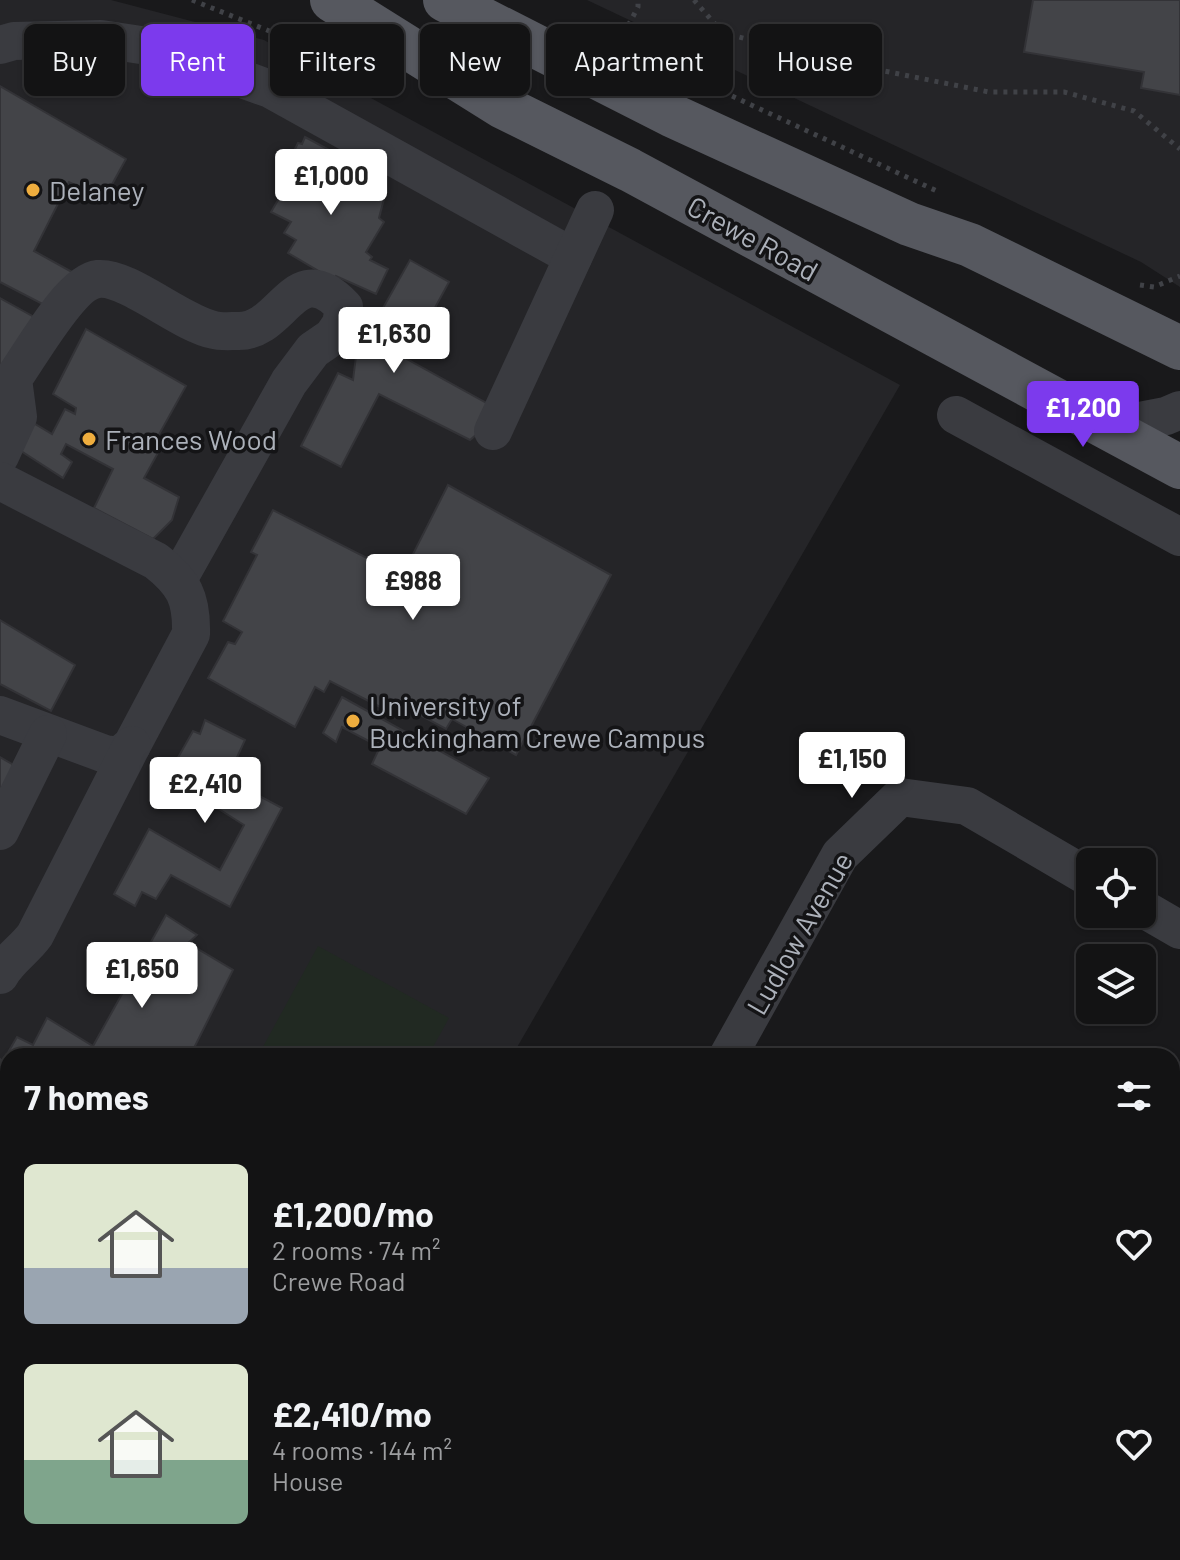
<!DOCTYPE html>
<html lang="en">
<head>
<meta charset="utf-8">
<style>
  body { margin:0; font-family:Barlow,sans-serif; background:#1c1c1d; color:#f1f3f6; height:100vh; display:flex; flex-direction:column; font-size:30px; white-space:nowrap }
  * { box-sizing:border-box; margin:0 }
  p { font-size:26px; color:#9d9ea0 }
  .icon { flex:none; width:44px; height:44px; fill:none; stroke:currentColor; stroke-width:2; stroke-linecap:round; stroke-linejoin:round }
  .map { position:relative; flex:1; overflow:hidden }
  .details { position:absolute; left:0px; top:1048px; width:1180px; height:512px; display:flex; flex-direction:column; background:#131314; border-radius:24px 24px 0 0; box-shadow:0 2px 6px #0004,0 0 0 2px #323234 }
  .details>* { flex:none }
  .hud { position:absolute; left:24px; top:24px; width:1132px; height:72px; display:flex; gap:16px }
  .tools { position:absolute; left:1076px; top:848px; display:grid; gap:16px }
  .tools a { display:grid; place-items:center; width:80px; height:80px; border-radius:12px; background:#131314; box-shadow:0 2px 6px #0004,0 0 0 2px #323234; font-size:40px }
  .price { position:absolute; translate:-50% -68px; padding:0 18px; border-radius:8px; background:#fff; color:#222; font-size:26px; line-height:52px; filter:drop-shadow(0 2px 4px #0008) }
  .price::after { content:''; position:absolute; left:50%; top:48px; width:24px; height:18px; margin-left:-12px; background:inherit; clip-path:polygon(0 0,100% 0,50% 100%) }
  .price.active { background:#7c3aed; color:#fff }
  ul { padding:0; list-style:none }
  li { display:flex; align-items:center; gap:24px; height:200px; padding:0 24px }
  li span { display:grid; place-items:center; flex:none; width:224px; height:160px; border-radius:12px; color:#555 }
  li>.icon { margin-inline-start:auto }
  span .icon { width:96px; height:96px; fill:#fffc; stroke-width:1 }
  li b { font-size:34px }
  h2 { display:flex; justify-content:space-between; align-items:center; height:96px; padding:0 24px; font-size:34px }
  .pill { padding:0 28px; border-radius:12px; background:#131314; box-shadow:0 2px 6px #0004,0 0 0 2px #323234; font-size:28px; line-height:72px }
  .pill.active { background:#7c3aed; color:#fff }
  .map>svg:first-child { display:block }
  .built { fill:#252528 }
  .green { fill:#212922 }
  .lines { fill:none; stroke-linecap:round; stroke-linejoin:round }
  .stream { stroke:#2f383f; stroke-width:9 }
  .building { fill:#434448; stroke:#333337; stroke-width:2 }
  .path { stroke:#404247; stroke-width:5; stroke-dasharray:4 6; stroke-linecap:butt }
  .minor { stroke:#3a3b40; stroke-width:38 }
  .major { stroke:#56585f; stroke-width:44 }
  .poi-dot { fill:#eead3e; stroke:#141416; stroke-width:3 }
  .labels { text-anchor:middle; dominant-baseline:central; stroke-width:7; stroke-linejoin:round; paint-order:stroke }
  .poi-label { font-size:28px; fill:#acb1ba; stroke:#141416; text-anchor:start }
  .street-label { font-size:28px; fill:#acb1ba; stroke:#141416 }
</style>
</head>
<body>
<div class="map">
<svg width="1180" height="1560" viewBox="0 0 1180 1560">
  <rect width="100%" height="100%" fill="#19191b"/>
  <!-- built -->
  <g class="built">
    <path d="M0 0H111L264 40 900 385 512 1056H8V1408L0 1393Z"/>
    <path d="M587 0H1180V287L1141 262Z"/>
    <path d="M99 1552H224L220 1560H105Z"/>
  </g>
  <!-- green -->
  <g class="green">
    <path d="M318 946 449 1018 428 1056H258Z"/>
    <path d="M0 1393 8 1408V1552H99L105 1560H0Z"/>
    <path d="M224 1552H358L364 1560H220Z"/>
  </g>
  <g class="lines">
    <!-- stream -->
    <g class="stream">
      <path d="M0 1486 8 1497"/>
      <path d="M99 1552 105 1560"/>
    </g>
  </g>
  <!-- building -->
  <g class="building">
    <path d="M1033 0H1180V95L1141 88 1144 72 1024 52Z"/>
    <path d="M0 86 126 159 104 199 69 182 34 251 72 272 52 309 0 282Z"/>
    <path d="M305 137 335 153 334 160 366 179 361 187 384 199 379 218 384 222 366 252 372 257 370 260 388 269 376 294 336 276 334 280 288 253 296 240 284 233 291 222 271 212 281 195 277 192 288 174 284 171 298 143 302 144Z"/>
    <path d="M410 260 449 282 407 359 490 405 485 427 470 440 379 394 341 467 301 446 338 373 353 380 356 356Z"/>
    <path d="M0 298 34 317 0 414Z"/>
    <path d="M86 329 186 386 152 447 159 451 144 478 179 497 172 520 153 539 94 508 113 469 66 444 61 454 72 462 63 478 18 449 30 421 52 434 65 409 75 414 76 408 53 394Z"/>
    <path d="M448 485 611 575 516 755 452 719 446 729 390 699 386 710 330 681 324 692 315 687 295 727 208 678 228 642 235 644 242 632 223 621 257 555 251 552 273 510 402 576Z"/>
    <path d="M0 620 75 665 51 711 0 684Z"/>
    <path d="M342 697 489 778 466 814 372 764 380 747 342 727 336 742 323 733Z"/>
    <path d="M205 720 245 740 227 779 282 808 230 907 171 875 156 899 142 892 135 906 114 894 149 829 220 870 244 825 173 780 181 766 176 761 193 731 200 734Z"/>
    <path d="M0 757 17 767 0 814Z"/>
    <path d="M166 915 197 935 188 943 233 970 190 1056H8V1145L5 1149 0 1147V1059L3 1061 17 1037 33 1045 47 1018 93 1046Z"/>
  </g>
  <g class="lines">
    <!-- path -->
    <g class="path">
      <path d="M192 0 339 59 398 88"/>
      <path d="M694 0 715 24 731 35 824 59 989 92H1064L1134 111 1180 149"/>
      <path d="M596 33 939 192"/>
      <path d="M619 43 638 7V0"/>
      <path d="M1140 285 1154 287 1180 276"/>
    </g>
    <!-- minor -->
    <g class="minor">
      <path d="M0 45 14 41 101 39 154 47 270 89 573 257"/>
      <path d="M956 415 1180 537"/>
      <path d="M1103 428 1166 416 1180 410"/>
      <path d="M493 431 595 210"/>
      <path d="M0 456 18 417 13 379C30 356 70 282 98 279 128 276 180 323 214 330 221 332 231 331 238 331 284 332 294 254 344 307L341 324 332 337 313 350 289 382 179 578"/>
      <path d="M0 481 156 561C184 583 192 598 191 634L132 745 119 756 105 754 0 715"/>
      <path d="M0 831 48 734"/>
      <path d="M1142 908 1180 930"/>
      <path d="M0 975C8 960 25 949 35 935L132 745"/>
      <path d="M728 1056 840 855 900 797 967 806 1090 878"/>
      <path d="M1172 1248 1180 1233"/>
      <path d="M1172 1524 1180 1529"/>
      <path d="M616 1552 640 1560"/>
      <path d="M1004 1560 1008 1552"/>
    </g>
    <!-- major -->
    <g class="major">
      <path d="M332 0 503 107 630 170 1180 467"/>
      <path d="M445 0 671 115 909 224 970 245 1180 348"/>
    </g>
  </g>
  <!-- markers -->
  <g class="poi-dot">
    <circle cx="33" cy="190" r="8"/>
    <circle cx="89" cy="439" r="8"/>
    <circle cx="353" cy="721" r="8"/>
  </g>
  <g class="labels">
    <!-- poi labels -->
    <g class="poi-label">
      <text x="49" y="190">Delaney</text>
      <text x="105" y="439">Frances Wood</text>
      <text x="369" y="705">University of<tspan x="369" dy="32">Buckingham Crewe Campus</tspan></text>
    </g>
    <!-- street labels -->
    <g class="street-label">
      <text transform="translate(753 238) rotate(29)">Crewe Road</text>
      <text transform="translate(799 933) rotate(-60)">Ludlow Avenue</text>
    </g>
  </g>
</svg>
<div class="tools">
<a><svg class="icon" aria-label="locate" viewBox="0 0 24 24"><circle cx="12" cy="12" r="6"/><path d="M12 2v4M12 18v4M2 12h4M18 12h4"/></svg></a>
<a><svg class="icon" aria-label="layers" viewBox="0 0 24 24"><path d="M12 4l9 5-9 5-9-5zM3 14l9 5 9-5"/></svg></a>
</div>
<b class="price" style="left:331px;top:217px">£1,000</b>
<b class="price" style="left:394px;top:375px">£1,630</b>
<b class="price active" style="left:1083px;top:449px">£1,200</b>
<b class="price" style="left:413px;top:622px">£988</b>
<b class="price" style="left:852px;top:800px">£1,150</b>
<b class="price" style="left:205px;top:825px">£2,410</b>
<b class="price" style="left:142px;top:1010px">£1,650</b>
<div class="hud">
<a class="pill">Buy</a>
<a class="pill active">Rent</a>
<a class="pill">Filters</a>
<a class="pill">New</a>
<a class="pill">Apartment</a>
<a class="pill">House</a>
</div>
<section class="details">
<h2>7 homes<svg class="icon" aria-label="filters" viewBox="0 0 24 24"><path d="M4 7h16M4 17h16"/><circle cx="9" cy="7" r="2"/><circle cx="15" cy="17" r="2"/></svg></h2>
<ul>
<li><span style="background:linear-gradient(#dfe7d0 65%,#9aa5b1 0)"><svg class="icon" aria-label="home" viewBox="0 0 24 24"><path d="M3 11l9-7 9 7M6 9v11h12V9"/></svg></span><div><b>£1,200/mo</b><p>2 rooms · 74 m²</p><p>Crewe Road</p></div><svg class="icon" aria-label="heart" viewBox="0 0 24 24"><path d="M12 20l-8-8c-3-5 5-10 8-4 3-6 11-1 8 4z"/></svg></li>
<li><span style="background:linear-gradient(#dfe7d0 60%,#7fa58c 0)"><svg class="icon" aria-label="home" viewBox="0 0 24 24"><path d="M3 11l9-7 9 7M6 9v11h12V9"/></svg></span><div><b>£2,410/mo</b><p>4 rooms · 144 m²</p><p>House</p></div><svg class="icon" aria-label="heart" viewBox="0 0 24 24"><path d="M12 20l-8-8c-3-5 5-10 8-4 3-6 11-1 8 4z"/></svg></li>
</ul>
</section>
</div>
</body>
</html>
